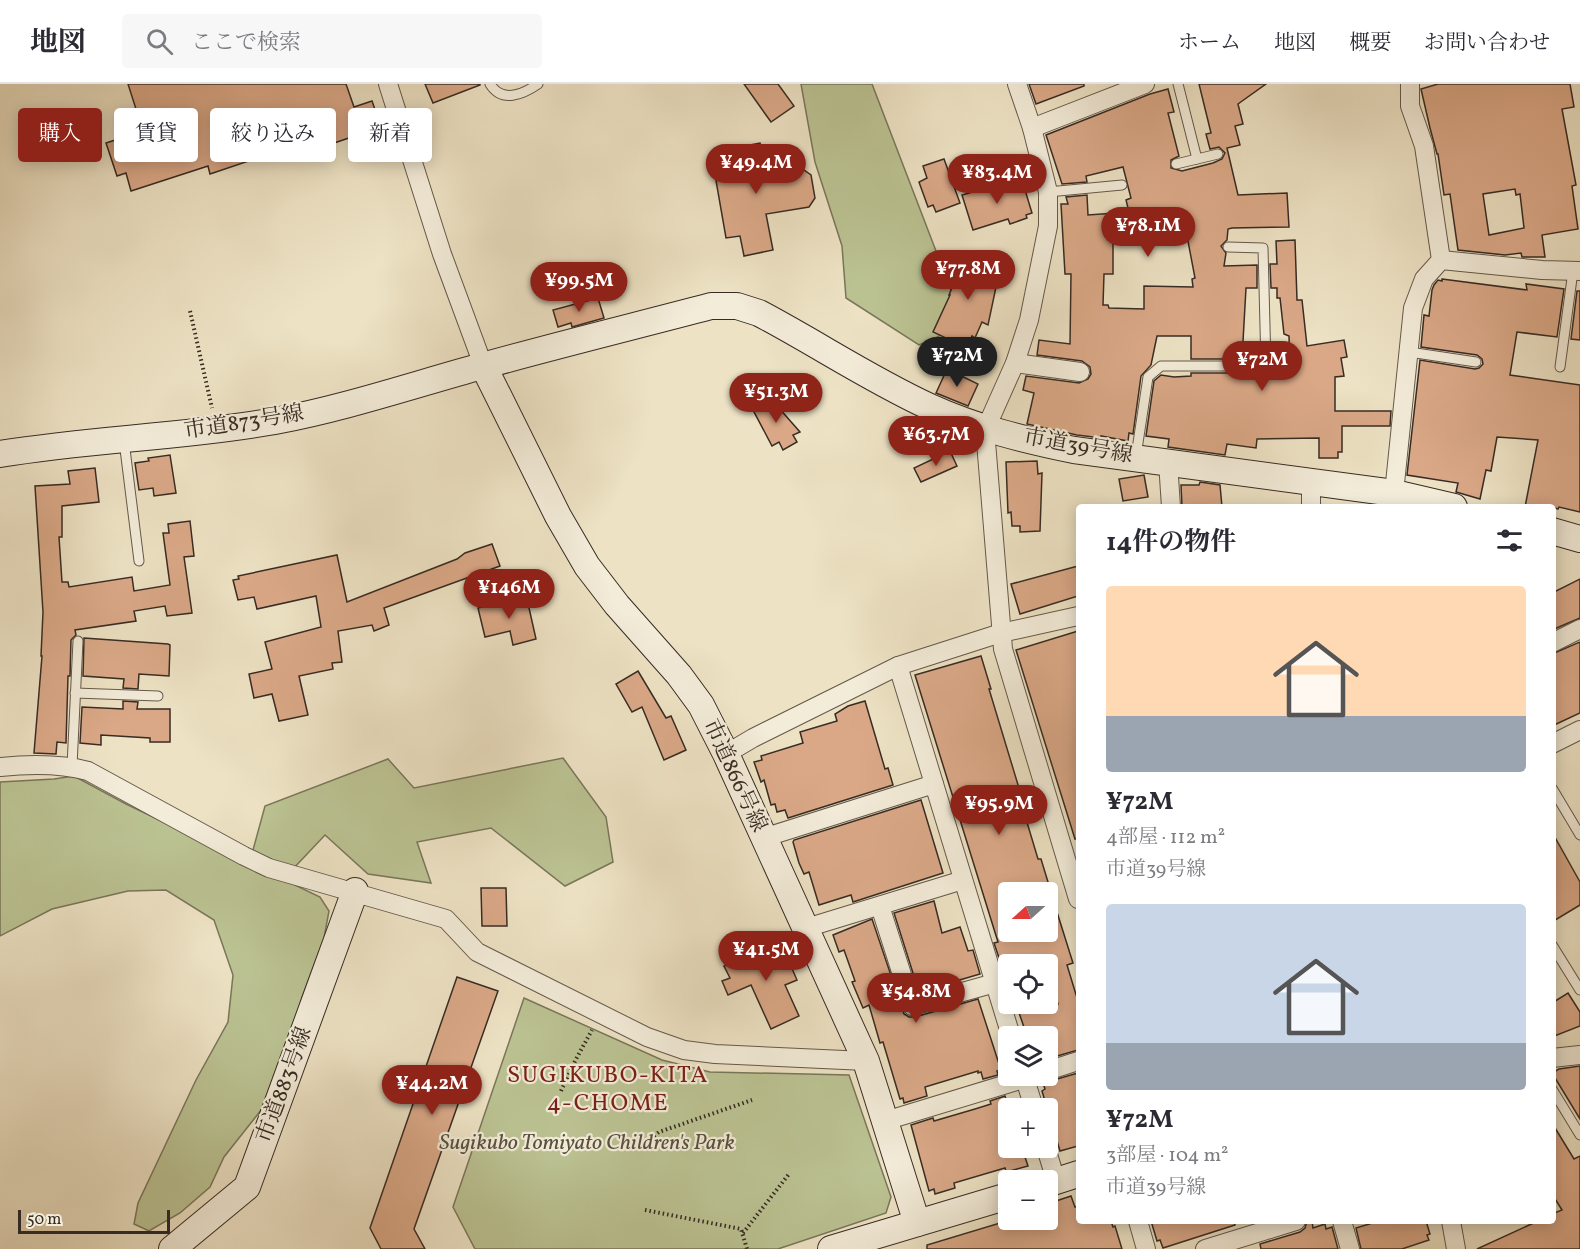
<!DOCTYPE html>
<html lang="ja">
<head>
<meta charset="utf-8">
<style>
  body { margin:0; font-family:Vollkorn,"Noto Serif JP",serif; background:#f7f7f7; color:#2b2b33; height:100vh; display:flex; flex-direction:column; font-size:22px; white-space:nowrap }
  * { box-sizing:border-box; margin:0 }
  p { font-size:20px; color:#7c7c81 }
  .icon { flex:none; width:33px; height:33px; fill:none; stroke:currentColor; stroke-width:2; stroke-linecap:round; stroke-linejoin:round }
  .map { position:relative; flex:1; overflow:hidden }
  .details { position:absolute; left:1076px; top:420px; width:480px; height:720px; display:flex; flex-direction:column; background:#fff; border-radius:6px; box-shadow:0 3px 15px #0003 }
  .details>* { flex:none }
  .top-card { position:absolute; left:18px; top:24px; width:570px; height:54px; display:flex; gap:12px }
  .needle { width:39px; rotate:249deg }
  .controls { position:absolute; left:998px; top:798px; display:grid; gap:12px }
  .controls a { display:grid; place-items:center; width:60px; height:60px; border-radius:6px; background:#fff; box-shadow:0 3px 15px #0003; font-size:30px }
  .scale { position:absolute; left:18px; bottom:15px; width:152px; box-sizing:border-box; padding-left:6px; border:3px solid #372b23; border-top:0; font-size:16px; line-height:21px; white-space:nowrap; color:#372b23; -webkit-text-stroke:4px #f3ecd9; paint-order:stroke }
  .price { position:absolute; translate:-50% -51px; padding:0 14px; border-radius:21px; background:#8f2418; color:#fff; font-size:20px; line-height:39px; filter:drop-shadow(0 2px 3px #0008) }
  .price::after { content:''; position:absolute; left:50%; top:36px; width:18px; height:14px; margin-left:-9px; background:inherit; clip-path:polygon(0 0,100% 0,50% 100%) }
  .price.selected { background:#222; color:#fff }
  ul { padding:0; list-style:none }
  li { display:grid; align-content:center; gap:12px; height:318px; padding:0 30px }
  li span { display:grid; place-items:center; height:186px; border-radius:6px; color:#555 }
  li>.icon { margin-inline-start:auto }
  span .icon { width:108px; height:108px; fill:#fffc; stroke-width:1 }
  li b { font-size:26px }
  h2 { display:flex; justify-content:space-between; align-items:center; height:72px; padding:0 30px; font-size:26px }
  .pill { padding:0 21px; border-radius:6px; background:#fff; box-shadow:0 3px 15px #0003; font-size:21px; line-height:54px }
  .pill.selected { background:#8f2418; color:#fff }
  header { display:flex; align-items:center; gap:36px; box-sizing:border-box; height:84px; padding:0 30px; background:#fff; border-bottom:2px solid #e1e1e2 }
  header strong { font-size:28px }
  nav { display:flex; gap:33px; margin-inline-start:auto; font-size:21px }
  .search { width:420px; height:54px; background:#f7f7f7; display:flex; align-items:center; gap:15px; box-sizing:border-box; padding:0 21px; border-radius:6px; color:#7c7c81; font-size:22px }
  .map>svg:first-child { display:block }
  .green { fill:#bbc292; stroke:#79765a; stroke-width:1.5 }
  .building { fill:#daa887; stroke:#372b23; stroke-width:1.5; fill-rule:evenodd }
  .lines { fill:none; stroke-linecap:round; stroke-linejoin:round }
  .lane-casing { stroke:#64594b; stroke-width:11 }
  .street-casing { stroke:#64594b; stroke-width:20 }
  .secondary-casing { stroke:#372b23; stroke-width:28 }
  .path { stroke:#372b23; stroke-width:4; stroke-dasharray:1.5 3; stroke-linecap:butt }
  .lane { stroke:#f3ecd9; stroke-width:9 }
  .street { stroke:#f3ecd9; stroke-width:18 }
  .secondary { stroke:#f3ecd9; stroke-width:26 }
  .labels { text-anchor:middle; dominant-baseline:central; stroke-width:4.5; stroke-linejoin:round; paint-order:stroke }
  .street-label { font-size:22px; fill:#372b23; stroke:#f3ecd9 }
  .park-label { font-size:22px; font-style:italic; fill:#58513f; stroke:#f3ecd9 }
  .neighbourhood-label { font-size:24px; letter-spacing:1.5px; fill:#7a1f14; stroke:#f3ecd9 }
</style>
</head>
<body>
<header>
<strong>地図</strong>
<div class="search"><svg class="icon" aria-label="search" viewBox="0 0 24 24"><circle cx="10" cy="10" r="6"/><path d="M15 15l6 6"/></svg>ここで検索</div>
<nav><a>ホーム</a><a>地図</a><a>概要</a><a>お問い合わせ</a></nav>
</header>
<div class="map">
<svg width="1580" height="1165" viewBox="0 0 1580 1165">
  <rect width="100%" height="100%" fill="#ede2c4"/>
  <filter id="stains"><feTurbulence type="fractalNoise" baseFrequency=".00333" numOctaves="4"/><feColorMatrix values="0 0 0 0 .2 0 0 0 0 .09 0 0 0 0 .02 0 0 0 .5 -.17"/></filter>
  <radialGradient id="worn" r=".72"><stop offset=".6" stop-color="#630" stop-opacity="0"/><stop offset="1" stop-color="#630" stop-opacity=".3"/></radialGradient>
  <!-- green -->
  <g class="green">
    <path d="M801 0H872L959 227 960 243 919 261 846 214 842 162 815 78Z"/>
    <path d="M563 674 606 733 613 778 565 802 491 744 417 758 431 799 368 790 325 751 291 787 253 766 265 722 388 675 414 704Z"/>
    <path d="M74 692 126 720 320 813 329 827 324 854 302 913 280 996 269 1016 224 1073 210 1103 180 1129 149 1147 134 1140 138 1119 196 996 228 938 233 891 214 836 166 806 128 807 52 825 0 852V698L54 695Z"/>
    <path d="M524 914 662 976 710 988 849 991 891 1113 886 1129 778 1165H475L453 1123Z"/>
  </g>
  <!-- building -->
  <g class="building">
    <path d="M128 0H346L354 23 372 17 381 43 302 70 299 60 210 90 208 82 131 107 126 89 117 92 106 59 143 47Z"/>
    <path d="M425 0H480V1L433 19Z"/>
    <path d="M744 0H778L794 22 771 38Z"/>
    <path d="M1029 0H1084V2L1036 20Z"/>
    <path d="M1199 0H1266L1238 20 1243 40 1235 42 1240 61 1227 64 1238 111 1287 109 1289 143 1232 144 1228 145 1227 156 1221 162 1226 169 1224 182 1257 181V204H1246L1242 275H1191V252H1157L1151 281 1141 292 1133 350 1129 349 1128 357 1101 352V354L1077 351 1027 340 1034 309 1023 306 1026 292 1079 299 1088 295 1091 290 1090 283 1082 277 1037 271 1039 256 1070 260 1071 190H1065L1061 120H1068L1066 113 1087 111 1088 131 1129 128 1126 116 1131 114 1123 83 1086 92 1087 98 1062 100 1046 51 1150 10 1168 5 1174 28 1168 29 1179 72 1171 76V84L1182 87 1213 79 1222 75 1225 69 1219 63 1210 65 1206 50 1211 49ZM1174 149 1175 153 1187 152 1195 194 1192 195 1193 203 1144 202V225L1109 224 1108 221H1103L1104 190H1113V157L1121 156V154Z"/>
    <path d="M1438 0H1570L1574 23 1562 25 1576 101 1572 102 1578 145 1542 151 1545 173H1522L1521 169 1505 171 1458 166 1450 110 1444 111 1438 70H1437L1430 44 1421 5ZM1515 105 1516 111 1520 110 1524 144 1489 151 1483 110Z"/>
    <path d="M760 59 766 87 777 85 778 88 801 84 811 91 815 114 809 123 766 130 773 166 744 172 740 152 726 154 711 68Z"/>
    <path d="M944 75 960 119 936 128 933 121 928 123 919 98 927 94 923 82Z"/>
    <path d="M1022 96 1032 129 1026 131 1027 134 1010 140 1008 135 973 146 962 111 1011 97 1012 100Z"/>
    <path d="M1295 156 1297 216H1302L1307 262 1344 256 1347 273 1341 274 1344 292 1335 293V327H1391L1390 342H1342V368H1338V374H1319V354L1257 355 1256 364 1227 360 1225 371 1168 363 1169 355 1146 352 1154 297 1161 291 1174 293 1191 292V289H1243V291H1290L1289 252 1284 250 1280 214H1277V204H1271L1270 180H1277L1276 157Z"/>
    <path d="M964 170 995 177 990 202 996 203 988 241 982 238 975 254 972 252 967 264 933 248 950 211H949L956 194 960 174 963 175Z"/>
    <path d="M1442 195 1527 206 1526 200 1564 205 1557 253 1517 248 1510 291 1580 301V428L1559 423 1558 425 1552 423H1525L1538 356 1497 353 1491 387 1486 386 1480 415 1456 408 1458 399 1407 391 1420 276 1475 285 1479 284 1483 280 1482 275 1477 271 1421 263 1424 231 1429 232 1432 206 1434 201 1438 196 1442 197Z"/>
    <path d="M1577 207H1580V256L1571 255Z"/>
    <path d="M598 214 604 234 572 243 571 239 558 243 553 226Z"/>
    <path d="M947 285 978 300 968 322 936 309Z"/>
    <path d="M771 315 800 348 793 351 797 358 783 366 779 358 772 362 752 324Z"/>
    <path d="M950 367 957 382 921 398 914 384Z"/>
    <path d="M170 371 176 409 154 412 153 404 139 406 135 379 149 377 148 374Z"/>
    <path d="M1037 377 1038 390 1042 389 1040 447 1020 448V442H1012L1011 428 1008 429 1006 378Z"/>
    <path d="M95 384 99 418 62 422V453H59L62 498H68L69 503 132 493 134 507 170 501 163 449H169L168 440 190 437 194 472 184 473 192 529 167 532 165 522 134 527 136 537 75 546 76 551 71 556 70 592H68L66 659 57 658 56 670 34 669 42 572H41L43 528 35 402 70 400 68 387Z"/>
    <path d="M1144 391 1148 413 1123 417 1119 395Z"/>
    <path d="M1200 398 1220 401 1222 423H1182L1181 401H1199Z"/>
    <path d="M492 460 500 482 384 524 389 541 374 547 372 541 338 547 342 578 332 579 333 585 299 592 308 631 279 637 272 610 254 614 249 590 272 585 265 558 321 543 316 512 257 525 254 513 238 516 233 496 239 495 238 492 337 471 347 518 457 475 465 469Z"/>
    <path d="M1078 482V512L1020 530 1011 500Z"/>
    <path d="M1580 495V534L1552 546V509Z"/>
    <path d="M517 515 518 517 527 515 536 555 513 561 510 547 485 553 478 524Z"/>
    <path d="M1078 547V754L1075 755 1016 566Z"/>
    <path d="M84 554 168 560 170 561 169 592 139 590 138 605 123 604 124 595 83 592Z"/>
    <path d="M1580 558V629L1552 642V570Z"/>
    <path d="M981 572 991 605H989L1022 714H1020L1023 725 1038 775H1041L1051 808H1008V848H1047V809H1051L1073 879 1067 881 1078 917V966L1047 975V952H1027L1016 920H1058L1047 880H1008L1002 883 994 859 998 858 915 591Z"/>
    <path d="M638 587 666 634 671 632 686 666 664 676 642 623 632 628 616 600Z"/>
    <path d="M123 617 138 618 137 625H170V658H150V654L101 651V661L80 659 82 623 123 625Z"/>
    <path d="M865 617 885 685 888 684 893 701 788 734 785 726 777 728 775 720 771 721 764 696 761 698 754 678 762 676 761 672 803 659 800 648 837 637 835 630 848 622Z"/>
    <path d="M921 716 943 789 853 818 851 811 819 821 809 788 804 790 799 779 793 758 794 756Z"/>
    <path d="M1552 748 1580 798V821L1552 838Z"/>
    <path d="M481 804H506L507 842H482Z"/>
    <path d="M934 817 942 849 960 843 968 867 973 866 980 890 919 908 894 829Z"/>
    <path d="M872 835 904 930 909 933H915L978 915 1001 986 997 987 998 991 983 995 981 988 978 989V987L925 1003 927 1012 904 1019 903 1014 900 1015 883 958 880 959 869 921 863 924 852 898 855 897 844 866 839 868 833 851Z"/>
    <path d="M780 857 797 896 785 901 799 932 771 945 751 901 728 911 722 897 730 894 724 882Z"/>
    <path d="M457 893 498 907 414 1145 425 1165H381L370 1144Z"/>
    <path d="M1568 909 1580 928V942L1552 953V919Z"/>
    <path d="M1580 982V1035L1552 989 1559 985Z"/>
    <path d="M1078 989V1062L1060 1067 1042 1007 1045 1005 1043 999Z"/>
    <path d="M1005 1012 1008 1022V1064H1022L1028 1082 1006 1088 1005 1084 954 1099 955 1104 935 1110 934 1105 929 1107 911 1041 933 1034 934 1037 975 1025 991 1020 990 1017Z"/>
    <path d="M1552 1039 1574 1075 1580 1072V1165H1477L1538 1137H1552V1130L1562 1126 1552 1110Z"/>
    <path d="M1071 1112 1075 1123 1078 1122V1137H1111L1113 1143 1115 1142 1122 1165H927V1161L1010 1136H1052L1047 1120Z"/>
    <path d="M1151 1137H1234L1235 1141 1163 1164 1160 1156 1157 1157Z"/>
    <path d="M1307 1137H1312L1313 1144 1325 1140 1326 1145 1332 1143 1338 1165H1261L1260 1160 1300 1148 1305 1144Z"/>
    <path d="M1379 1137H1426L1430 1150 1427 1151 1429 1156 1402 1165H1361L1356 1144Z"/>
  </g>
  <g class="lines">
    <defs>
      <g id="lane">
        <path d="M490 0C502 19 522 11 538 0"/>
        <path d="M1178 0 1197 75"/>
        <path d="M1176 80 1218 70"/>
        <path d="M1048 108 1122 101"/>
        <path d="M1409 268 1476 278"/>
        <path d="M1560 283 1573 187"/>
        <path d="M124 357 139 477"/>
        <path d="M1136 372 1148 293 1161 282H1266L1263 164 1228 163"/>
        <path d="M75 609 158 612"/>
        <path d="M72 682 78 557"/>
        <path d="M1552 704 1580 751"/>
        <path d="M1552 861 1580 906"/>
        <path d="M1552 1005 1580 1051"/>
      </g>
      <g id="street">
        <path d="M388 0 442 170 483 281"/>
        <path d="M1017 0 1032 44 1048 108V142L1029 236 1015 279 986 344V358L1003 565 1078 815"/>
        <path d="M1032 44 1145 0"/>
        <path d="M1441 176 1542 186 1580 187"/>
        <path d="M1015 279 1080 288"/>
        <path d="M1168 378 1171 423"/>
        <path d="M1394 409 1413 224 1424 195 1441 176 1424 62 1410 22V0"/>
        <path d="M1311 423V398"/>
        <path d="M1552 559 1580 545"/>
        <path d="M898 582 1011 952"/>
        <path d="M1552 660 1580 646"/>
        <path d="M726 670 753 654 898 582 1001 549 1078 532"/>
        <path d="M0 683C29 680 59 679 88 687L244 772 269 784 446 835 477 868 647 953 684 966 715 970 866 977"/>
        <path d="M763 754 934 700"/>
        <path d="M880 822 912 922 995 899"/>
        <path d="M806 844 963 796"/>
        <path d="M1552 974 1580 971"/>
        <path d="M1047 987 1078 977"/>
        <path d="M1024 992 1034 1024"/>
        <path d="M885 1037 1033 992"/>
        <path d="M1046 1064 1056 1097"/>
        <path d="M1138 1137 1146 1165"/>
        <path d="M1342 1137 1350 1165"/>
        <path d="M1451 1137 1456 1165"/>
        <path d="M1205 1165 1296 1137"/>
      </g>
      <g id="secondary">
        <path d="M483 281 558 432 587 482 617 521 679 591 701 621 726 670 866 977 917 1139"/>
        <path d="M0 370C91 355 184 353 275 337 345 324 413 301 482 282 558 261 635 242 711 222H737L759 229C816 259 871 296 930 323 976 344 1025 356 1074 366L1394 409 1454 423"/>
        <path d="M1552 447 1580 455"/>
        <path d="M1047 1100 1078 1090"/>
        <path d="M172 1165 247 1103 355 807"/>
        <path d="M831 1165 1008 1112"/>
      </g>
    </defs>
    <!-- lane casing -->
    <use href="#lane" class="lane-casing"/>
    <!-- street casing -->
    <use href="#street" class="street-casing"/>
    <!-- secondary casing -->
    <use href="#secondary" class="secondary-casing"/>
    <!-- path -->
    <g class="path">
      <path d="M190 227 212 324"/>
      <path d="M561 1007 576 975 592 946"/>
      <path d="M654 1052 659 1048 752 1016"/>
      <path d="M645 1126 741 1145 747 1165"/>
      <path d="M743 1149 789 1090"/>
    </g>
    <!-- lane -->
    <use href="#lane" class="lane"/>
    <!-- street -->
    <use href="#street" class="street"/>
    <!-- secondary -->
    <use href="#secondary" class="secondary"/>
  </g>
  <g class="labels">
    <!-- street labels -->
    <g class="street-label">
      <text transform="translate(244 339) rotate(-9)">市道873号線</text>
      <text transform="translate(1078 363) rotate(10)">市道39号線</text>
      <text transform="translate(734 692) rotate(65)">市道866号線</text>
      <text transform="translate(285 1001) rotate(-70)">市道883号線</text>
    </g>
    <!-- park labels -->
    <g class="park-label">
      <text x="587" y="1059">Sugikubo Tomiyato Children's Park</text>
    </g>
    <!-- neighbourhood labels -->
    <g class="neighbourhood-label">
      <text x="608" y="992">SUGIKUBO-KITA<tspan x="608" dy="28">4-CHOME</tspan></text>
    </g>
  </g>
  <rect width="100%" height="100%" filter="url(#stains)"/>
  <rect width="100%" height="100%" fill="url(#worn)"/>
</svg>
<div class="controls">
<a><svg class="needle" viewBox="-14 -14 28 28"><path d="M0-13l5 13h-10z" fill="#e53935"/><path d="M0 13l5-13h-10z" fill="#7c7c81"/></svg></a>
<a><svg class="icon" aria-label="locate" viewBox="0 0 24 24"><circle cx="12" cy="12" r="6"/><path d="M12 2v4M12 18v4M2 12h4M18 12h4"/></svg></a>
<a><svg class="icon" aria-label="layers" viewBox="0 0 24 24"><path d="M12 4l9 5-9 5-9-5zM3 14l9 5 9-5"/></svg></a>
<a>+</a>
<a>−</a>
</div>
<div class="scale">50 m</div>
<b class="price" style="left:756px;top:111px">¥49.4M</b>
<b class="price" style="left:997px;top:121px">¥83.4M</b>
<b class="price" style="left:1148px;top:174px">¥78.1M</b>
<b class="price" style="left:968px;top:217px">¥77.8M</b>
<b class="price" style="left:579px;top:229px">¥99.5M</b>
<b class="price selected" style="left:957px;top:304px">¥72M</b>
<b class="price" style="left:1262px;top:308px">¥72M</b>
<b class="price" style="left:776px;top:340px">¥51.3M</b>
<b class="price" style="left:936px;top:383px">¥63.7M</b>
<b class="price" style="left:509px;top:536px">¥146M</b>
<b class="price" style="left:999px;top:752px">¥95.9M</b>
<b class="price" style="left:766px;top:898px">¥41.5M</b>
<b class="price" style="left:916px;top:940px">¥54.8M</b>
<b class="price" style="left:432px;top:1032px">¥44.2M</b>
<div class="top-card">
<a class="pill selected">購入</a>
<a class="pill">賃貸</a>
<a class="pill">絞り込み</a>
<a class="pill">新着</a>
</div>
<section class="details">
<h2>14件の物件<svg class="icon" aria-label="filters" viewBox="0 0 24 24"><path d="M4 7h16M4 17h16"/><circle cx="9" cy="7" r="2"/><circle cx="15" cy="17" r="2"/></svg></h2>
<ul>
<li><span style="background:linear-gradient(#ffd9b3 70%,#9aa5b1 0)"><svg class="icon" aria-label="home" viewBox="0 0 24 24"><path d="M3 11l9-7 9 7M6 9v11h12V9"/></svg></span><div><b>¥72M</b><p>4部屋 · 112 m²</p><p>市道39号線</p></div></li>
<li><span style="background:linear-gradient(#c9d6e8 75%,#9aa5b1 0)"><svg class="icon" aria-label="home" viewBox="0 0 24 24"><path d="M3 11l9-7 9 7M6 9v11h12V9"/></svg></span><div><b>¥72M</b><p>3部屋 · 104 m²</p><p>市道39号線</p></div></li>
</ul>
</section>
</div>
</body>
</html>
